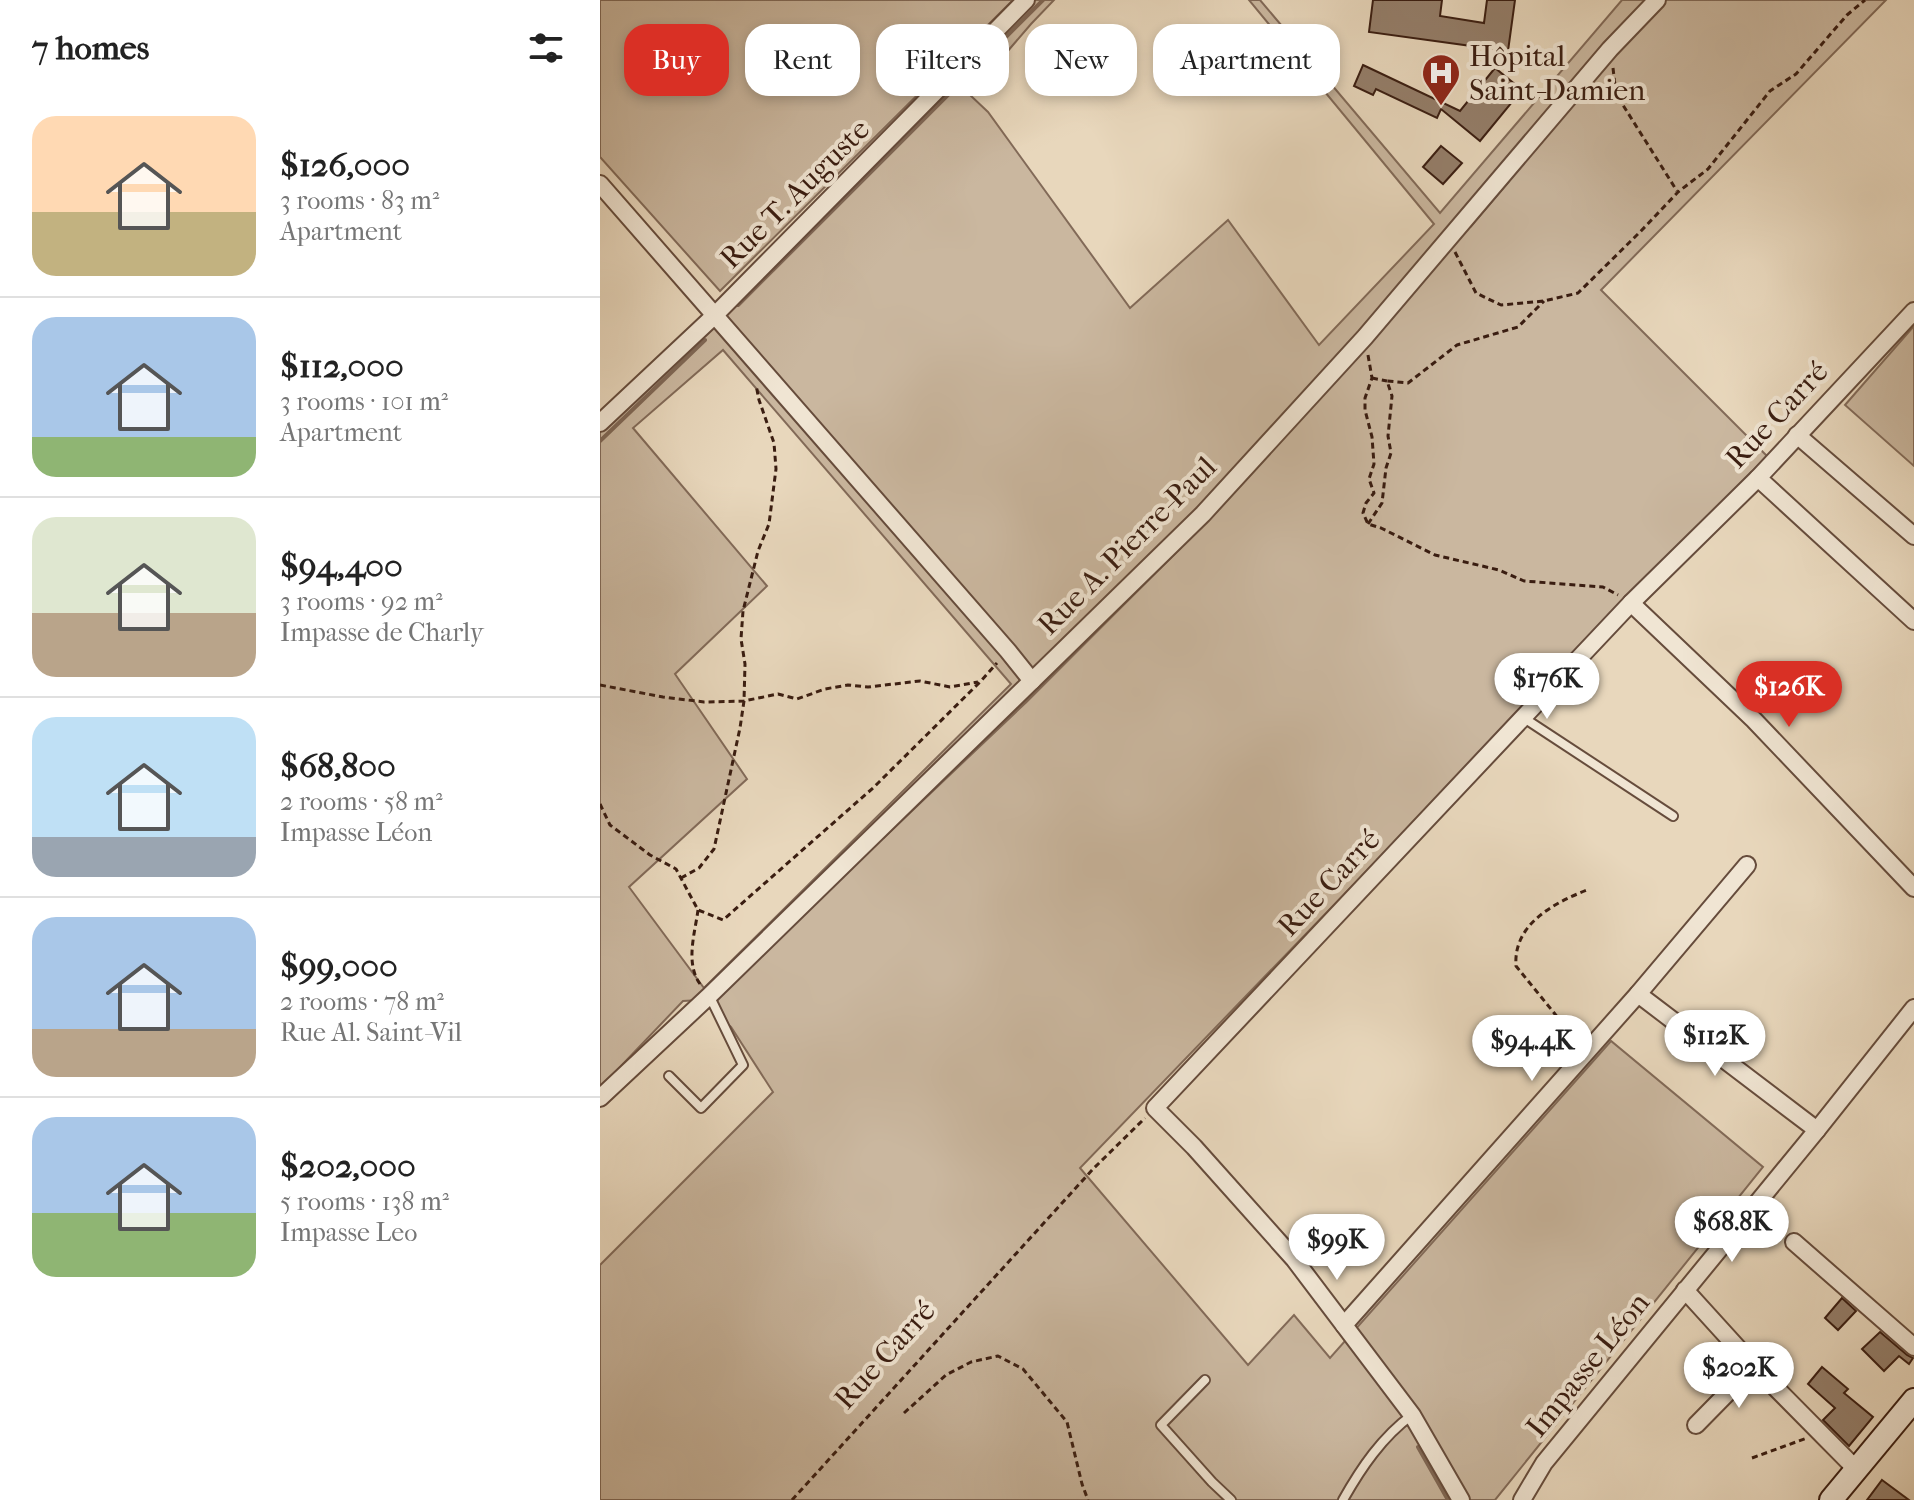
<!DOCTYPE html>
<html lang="en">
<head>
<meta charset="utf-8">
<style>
  body { margin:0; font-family:"IM FELL French Canon",serif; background:#f2f2f2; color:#222; height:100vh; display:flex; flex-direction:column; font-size:30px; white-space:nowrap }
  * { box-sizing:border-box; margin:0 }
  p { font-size:26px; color:#767676 }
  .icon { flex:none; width:44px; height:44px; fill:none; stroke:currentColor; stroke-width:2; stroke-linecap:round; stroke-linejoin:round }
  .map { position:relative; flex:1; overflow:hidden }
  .sheet { display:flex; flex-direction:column; background:#fff; width:600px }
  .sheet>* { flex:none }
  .hud { position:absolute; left:24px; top:24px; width:760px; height:72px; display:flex; gap:16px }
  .price { position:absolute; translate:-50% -68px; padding:0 18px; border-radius:28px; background:#fff; color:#222; font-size:26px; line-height:52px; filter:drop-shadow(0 2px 4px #0008) }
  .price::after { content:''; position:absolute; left:50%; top:48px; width:24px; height:18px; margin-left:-12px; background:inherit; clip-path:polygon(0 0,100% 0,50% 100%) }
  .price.current { background:#d93025; color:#fff }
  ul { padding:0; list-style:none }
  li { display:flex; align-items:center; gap:24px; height:200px; padding:0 32px }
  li+li { border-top:2px solid #e0e0e0 }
  li span { display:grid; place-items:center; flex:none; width:224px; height:160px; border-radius:24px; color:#555 }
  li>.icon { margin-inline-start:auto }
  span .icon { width:96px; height:96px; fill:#fffc; stroke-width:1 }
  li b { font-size:34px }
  h2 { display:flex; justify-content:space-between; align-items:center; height:96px; padding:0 32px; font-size:34px }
  .pill { padding:0 28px; border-radius:24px; background:#fff; box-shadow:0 4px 12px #0003; font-size:28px; line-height:72px }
  .pill.current { background:#d93025; color:#fff }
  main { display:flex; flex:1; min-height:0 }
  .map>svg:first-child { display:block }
  .green { fill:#cab79f; stroke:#826a58; stroke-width:2; fill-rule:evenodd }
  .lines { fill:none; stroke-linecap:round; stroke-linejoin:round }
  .stream { stroke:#7f6755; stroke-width:4 }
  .building { fill:#947e6a; stroke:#3a1d11; stroke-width:2 }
  .service-casing { stroke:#664c3c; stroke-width:12 }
  .minor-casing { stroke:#664c3c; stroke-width:20 }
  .secondary-casing { stroke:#3a1d11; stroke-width:26 }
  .path { stroke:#3a1d11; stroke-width:3; stroke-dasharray:6 4; stroke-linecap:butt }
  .service { stroke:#f0e5d3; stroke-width:8 }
  .minor { stroke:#f0e5d3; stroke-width:16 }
  .secondary { stroke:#f0e5d3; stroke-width:22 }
  .labels { text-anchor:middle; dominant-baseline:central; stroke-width:8; stroke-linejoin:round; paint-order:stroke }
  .poi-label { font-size:30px; fill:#3a1d11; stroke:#f0e5d3; text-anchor:start }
  .street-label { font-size:30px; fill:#3a1d11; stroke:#f0e5d3 }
</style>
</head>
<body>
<main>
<section class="sheet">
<h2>7 homes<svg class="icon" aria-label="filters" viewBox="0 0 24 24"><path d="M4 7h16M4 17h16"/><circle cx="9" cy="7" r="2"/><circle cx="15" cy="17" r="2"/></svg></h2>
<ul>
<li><span style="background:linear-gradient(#ffd9b3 60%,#c2b280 0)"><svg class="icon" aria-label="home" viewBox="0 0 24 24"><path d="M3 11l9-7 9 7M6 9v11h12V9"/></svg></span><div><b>$126,000</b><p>3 rooms · 83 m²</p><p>Apartment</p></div></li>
<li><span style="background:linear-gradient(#a9c7e8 75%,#8fb573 0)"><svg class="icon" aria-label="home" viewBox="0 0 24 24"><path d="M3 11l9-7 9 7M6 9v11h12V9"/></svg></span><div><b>$112,000</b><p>3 rooms · 101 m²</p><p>Apartment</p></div></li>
<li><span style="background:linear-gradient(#dfe7d0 60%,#b9a48a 0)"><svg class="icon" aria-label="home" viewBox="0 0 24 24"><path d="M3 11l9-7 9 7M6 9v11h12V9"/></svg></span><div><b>$94,400</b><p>3 rooms · 92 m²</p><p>Impasse de Charly</p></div></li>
<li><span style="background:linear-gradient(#bfe0f5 75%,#9aa5b1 0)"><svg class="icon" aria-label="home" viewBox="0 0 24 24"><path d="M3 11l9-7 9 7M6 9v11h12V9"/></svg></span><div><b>$68,800</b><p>2 rooms · 58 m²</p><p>Impasse Léon</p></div></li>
<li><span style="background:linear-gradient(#a9c7e8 70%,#b9a48a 0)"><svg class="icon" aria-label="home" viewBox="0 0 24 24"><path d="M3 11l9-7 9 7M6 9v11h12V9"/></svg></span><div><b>$99,000</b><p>2 rooms · 78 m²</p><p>Rue Al. Saint-Vil</p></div></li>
<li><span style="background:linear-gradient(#a9c7e8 60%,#8fb573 0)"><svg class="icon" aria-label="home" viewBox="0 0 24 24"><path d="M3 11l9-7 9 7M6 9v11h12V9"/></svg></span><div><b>$202,000</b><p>5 rooms · 138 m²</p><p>Impasse Leo</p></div></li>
</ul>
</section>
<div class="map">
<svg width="1314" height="1500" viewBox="0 0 1314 1500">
  <rect width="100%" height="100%" fill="#e8d7bc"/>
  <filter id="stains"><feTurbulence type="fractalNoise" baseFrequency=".0025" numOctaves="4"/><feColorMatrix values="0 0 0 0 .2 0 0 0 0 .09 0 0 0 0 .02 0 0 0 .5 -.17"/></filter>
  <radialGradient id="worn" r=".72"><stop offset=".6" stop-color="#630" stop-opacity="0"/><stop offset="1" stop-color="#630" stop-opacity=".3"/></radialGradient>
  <!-- green -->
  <g class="green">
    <path d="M0 0H413L120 291 0 157Z"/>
    <path d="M420 0H454L431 24 370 95 388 112 530 308 628 220 719 345 834 224 649 0H660L840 213 1022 0H1286L1001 290 1167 456 480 1168 648 1365 694 1315 730 1358 1011 1041 1163 1167 895 1500H0V1265L173 1092 131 1027 100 1000 83 1001 0 1088V414L285 142ZM123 350 411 684 104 988 29 887 147 779 75 674 167 586 33 428Z"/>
    <path d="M1314 326V466L1245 405Z"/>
  </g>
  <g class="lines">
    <!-- stream -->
    <g class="stream">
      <path d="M870 226 908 181"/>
      <path d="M138 305 443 0"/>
      <path d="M0 441 105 340"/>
      <path d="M283 837 425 702 580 547"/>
      <path d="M818 1447 848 1500"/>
    </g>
  </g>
  <!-- building -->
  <g class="building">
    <path d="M773 0H842L840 16 884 23 887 0H915L908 51 769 32Z"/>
    <path d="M763 65 860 111 895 68 922 90 880 141 841 109 837 118 776 89 773 95 754 86Z"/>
    <path d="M841 146 862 163 843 184 823 167Z"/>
    <path d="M1242 1298 1256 1311 1238 1330 1225 1318Z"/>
    <path d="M1280 1332 1307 1355 1313 1358 1309 1364 1299 1356 1284 1371 1262 1349Z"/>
    <path d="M1222 1367 1248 1389 1244 1393 1273 1417 1249 1446 1223 1420 1235 1408 1208 1384Z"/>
    <path d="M1282 1480 1309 1500H1267Z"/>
  </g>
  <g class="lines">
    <defs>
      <g id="service">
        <path d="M924 718 1073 816"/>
        <path d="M69 1076 101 1108 143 1065 110 997"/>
        <path d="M605 1380 561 1425 612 1482 631 1500"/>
        <path d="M743 1500C761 1468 782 1437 812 1415"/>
      </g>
      <g id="minor">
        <path d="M0 184 408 651 432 681"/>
        <path d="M0 423 114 316 426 0"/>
        <path d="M1197 435 1314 536"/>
        <path d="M1158 478 1314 621"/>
        <path d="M1031 603 1154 720 1314 888"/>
        <path d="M1038 994 1217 1130"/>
        <path d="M0 1098 109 996 603 514 765 337 1010 49 1057 0"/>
        <path d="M1194 1242 1314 1347"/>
        <path d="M1085 1290 1154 1366 1256 1469"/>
        <path d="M744 1325 1038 994 1147 865"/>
        <path d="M1096 1425 1154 1366"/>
        <path d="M861 1500 812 1415 694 1259 594 1147 555 1108 1031 603 1158 478 1314 311"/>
        <path d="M922 1500 944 1463 1217 1130 1314 1008"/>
      </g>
      <path id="secondary" d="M1231 1500 1314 1400"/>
    </defs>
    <!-- service casing -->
    <use href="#service" class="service-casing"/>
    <!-- minor casing -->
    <use href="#minor" class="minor-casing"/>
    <!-- secondary casing -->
    <use href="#secondary" class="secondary-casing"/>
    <!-- path -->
    <g class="path">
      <path d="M1013 68 1016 94 1077 191"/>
      <path d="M855 252 876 293 901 305 944 301 978 293 1040 232 1078 192 1108 169 1170 91 1196 74 1247 15 1265 0"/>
      <path d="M768 355 772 378 765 398V410L772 437 774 464 769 479 774 493 766 503 763 513 768 524 781 528 835 555 899 570 924 581 1003 587 1018 595"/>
      <path d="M772 378 787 381"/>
      <path d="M768 524 782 503 786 468 791 453 788 436 792 396 787 381 808 383 857 345 918 327 944 301"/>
      <path d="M0 685 63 697 104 702 144 701 178 694 197 699 225 689 248 685 268 687 320 681 350 687 378 682"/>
      <path d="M0 804 10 825 50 855 76 869 98 910 123 920 273 788 381 681 397 663"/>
      <path d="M81 878 99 868 114 849 140 728 144 701 145 664 141 639 143 611 158 551 169 524 176 469 174 443 159 400 156 385"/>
      <path d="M98 910C95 933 85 963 100 984"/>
      <path d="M976 1040 916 966C913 924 954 903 987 890"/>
      <path d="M304 1413 346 1375 371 1362 398 1356 423 1369 467 1422 482 1484 488 1500"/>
      <path d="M1152 1458 1207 1438"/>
      <path d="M192 1500 493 1169 545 1118"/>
    </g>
    <!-- service -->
    <use href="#service" class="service"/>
    <!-- minor -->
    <use href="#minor" class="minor"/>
    <!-- secondary -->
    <use href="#secondary" class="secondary"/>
  </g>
  <!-- icons -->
  <defs>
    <symbol id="hospital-pin" viewBox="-11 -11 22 30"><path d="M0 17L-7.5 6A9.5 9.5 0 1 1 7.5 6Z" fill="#8f2418" stroke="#f0e5d3"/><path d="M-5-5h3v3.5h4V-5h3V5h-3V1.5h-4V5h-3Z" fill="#fff"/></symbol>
  </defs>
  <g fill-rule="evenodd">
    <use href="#hospital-pin" x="819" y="51" width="44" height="60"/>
  </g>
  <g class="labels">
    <!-- poi labels -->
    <g class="poi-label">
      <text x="869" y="56">Hôpital<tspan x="869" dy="34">Saint-Damien</tspan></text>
    </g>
    <!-- street labels -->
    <g class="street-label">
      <text transform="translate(195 194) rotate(-45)">Rue T. Auguste</text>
      <text transform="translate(1177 415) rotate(-47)">Rue Carré</text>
      <text transform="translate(527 546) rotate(-45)">Rue A. Pierre-Paul</text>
      <text transform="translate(729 883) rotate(-47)">Rue Carré</text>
      <text transform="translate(285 1355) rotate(-48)">Rue Carré</text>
      <text transform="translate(988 1365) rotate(-51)">Impasse Léon</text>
    </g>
  </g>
  <rect width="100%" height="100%" filter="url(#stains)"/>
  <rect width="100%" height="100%" fill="url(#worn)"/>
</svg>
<b class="price" style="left:947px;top:721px">$176K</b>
<b class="price current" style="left:1189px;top:729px">$126K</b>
<b class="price" style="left:1115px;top:1078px">$112K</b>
<b class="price" style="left:932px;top:1083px">$94.4K</b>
<b class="price" style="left:1132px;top:1264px">$68.8K</b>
<b class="price" style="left:737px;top:1282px">$99K</b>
<b class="price" style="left:1139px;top:1410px">$202K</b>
<div class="hud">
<a class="pill current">Buy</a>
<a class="pill">Rent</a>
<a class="pill">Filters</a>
<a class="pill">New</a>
<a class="pill">Apartment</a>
</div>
</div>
</main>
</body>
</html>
